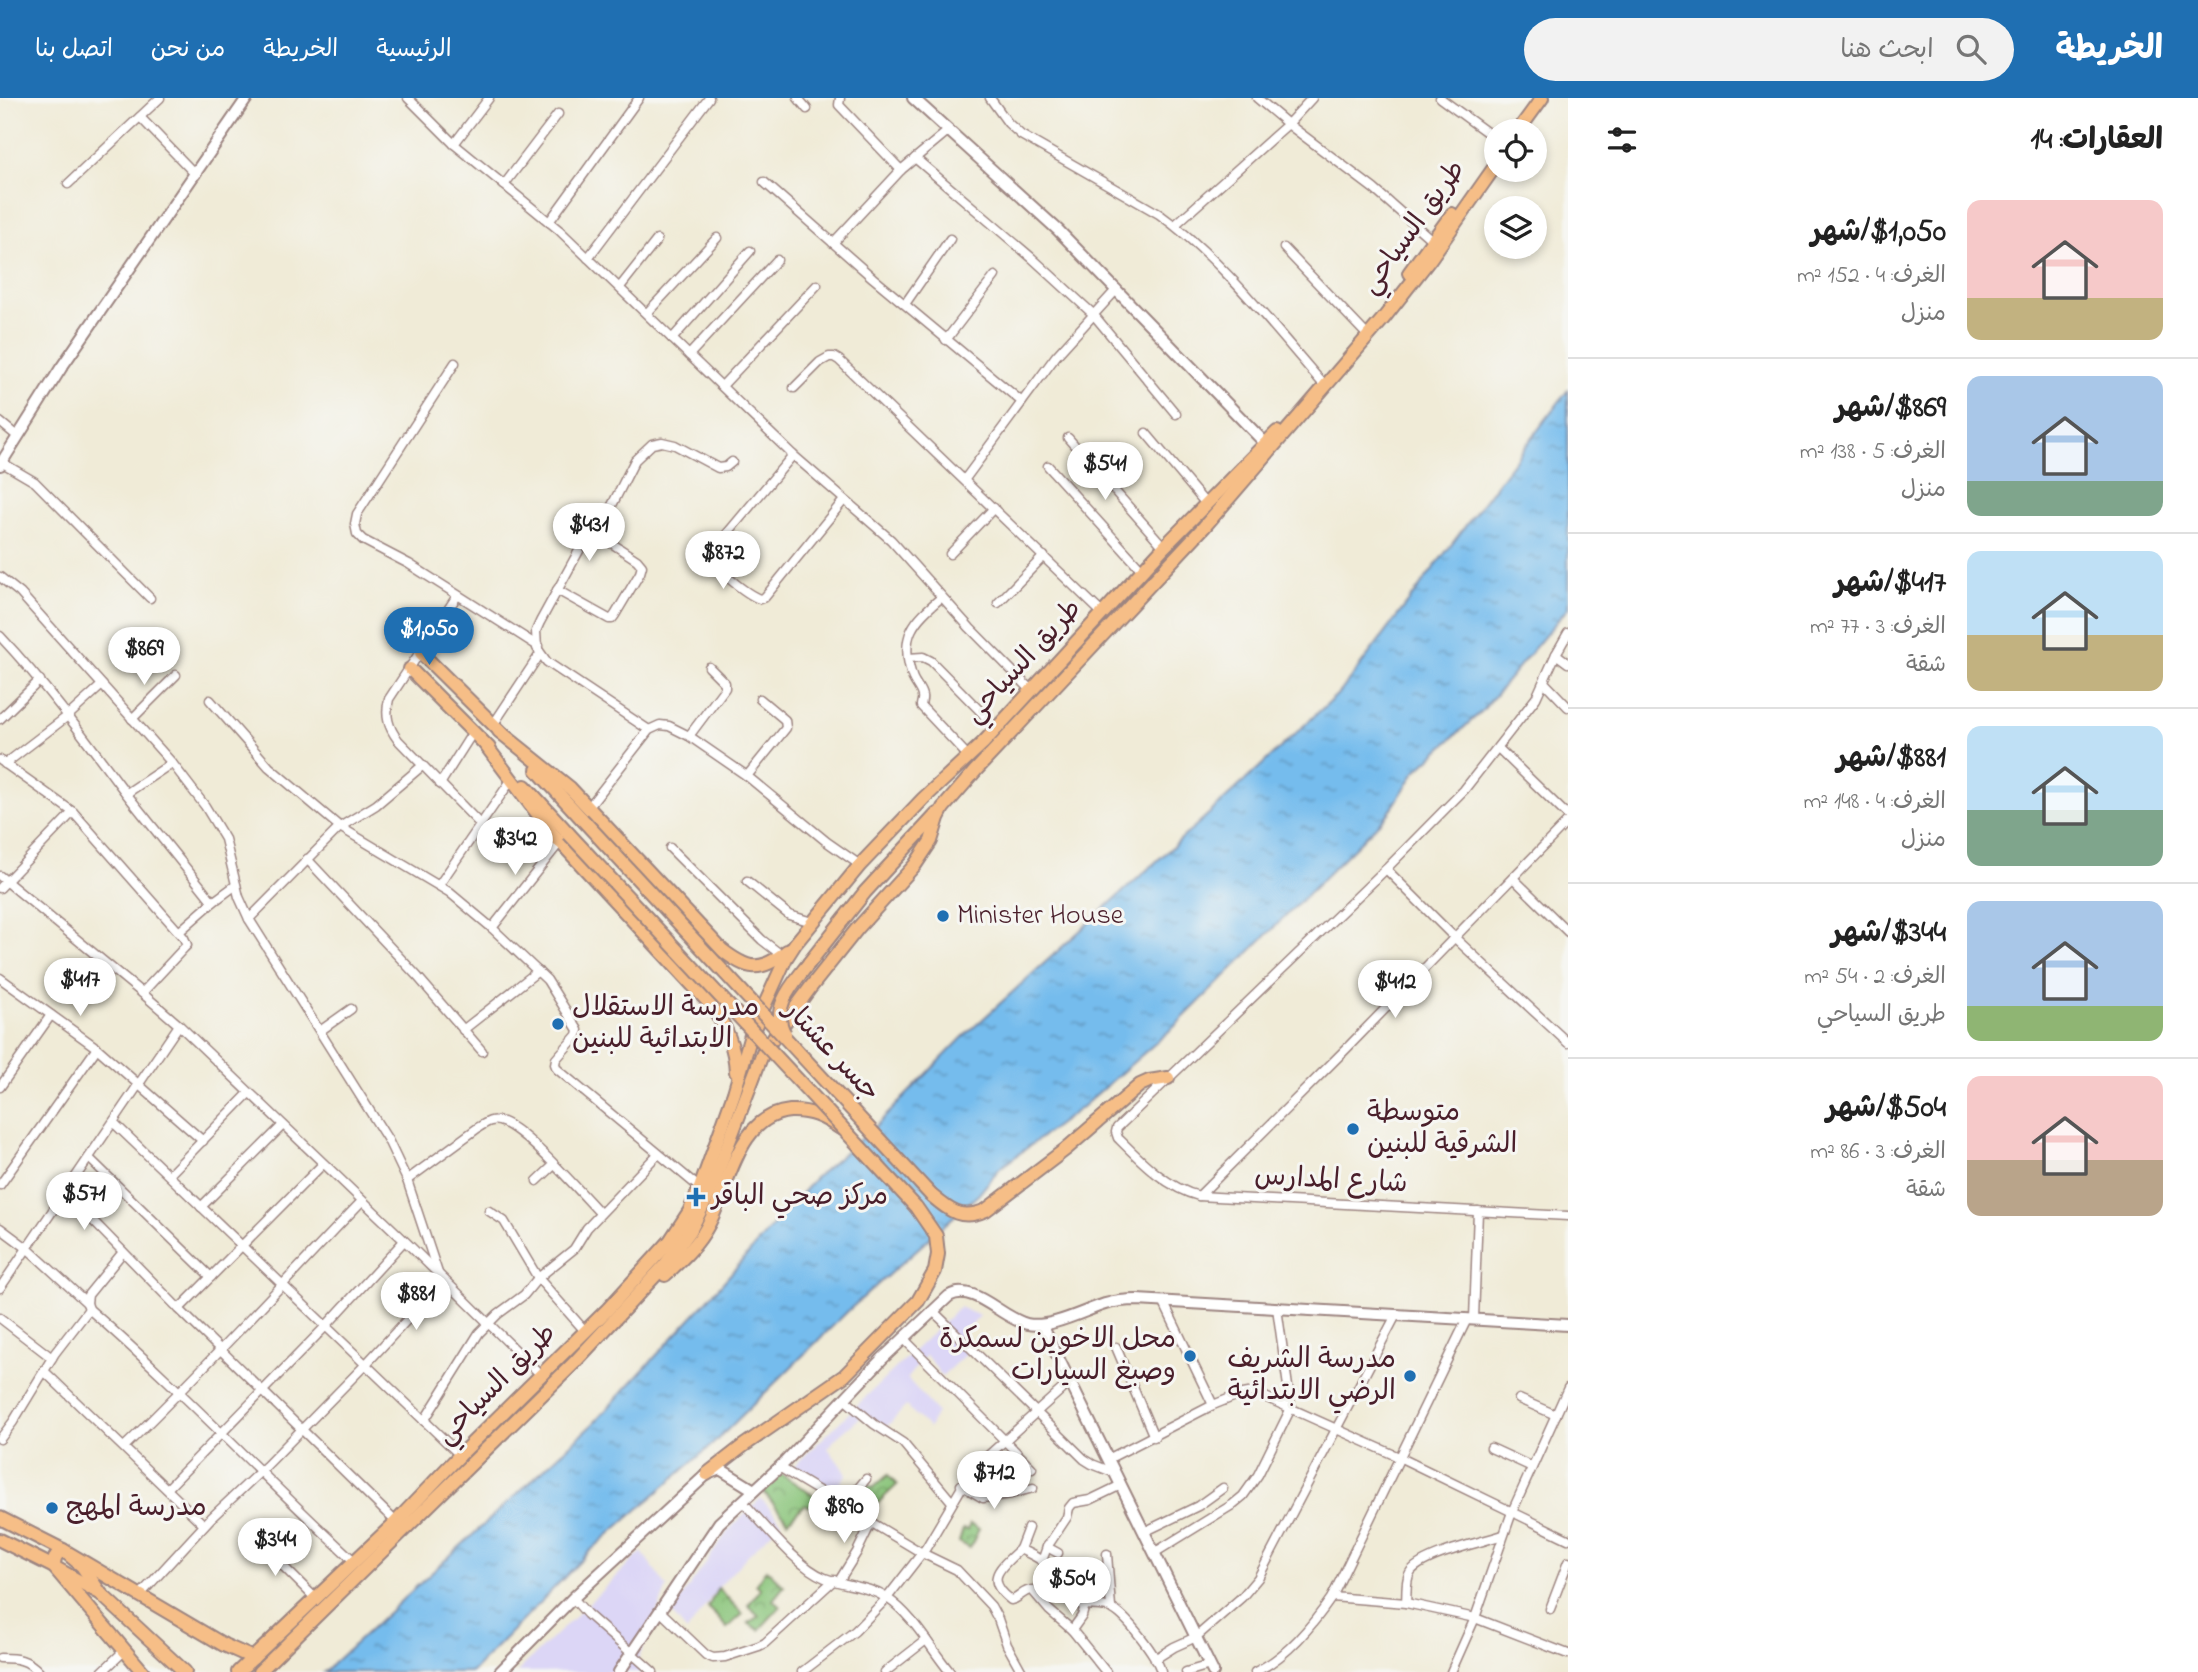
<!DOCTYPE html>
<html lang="ar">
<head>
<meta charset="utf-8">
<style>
  body { margin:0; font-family:"Indie Flower","Playpen Sans Arabic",sans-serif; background:#f2f2f2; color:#222; direction:rtl; height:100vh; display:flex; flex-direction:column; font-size:26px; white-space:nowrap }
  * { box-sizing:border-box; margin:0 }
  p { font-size:23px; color:#767676 }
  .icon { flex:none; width:38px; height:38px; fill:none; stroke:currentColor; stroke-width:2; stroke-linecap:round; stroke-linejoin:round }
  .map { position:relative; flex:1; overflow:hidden; direction:ltr }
  .details { display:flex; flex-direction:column; background:#fff; width:630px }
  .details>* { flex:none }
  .tools { position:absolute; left:1484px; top:21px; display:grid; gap:14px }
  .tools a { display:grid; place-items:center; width:63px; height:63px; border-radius:50%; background:#fff; box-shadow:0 4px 10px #0003; font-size:35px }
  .price { position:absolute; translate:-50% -60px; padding:0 16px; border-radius:24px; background:#fff; color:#222; font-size:23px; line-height:46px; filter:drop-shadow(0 2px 4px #0008) }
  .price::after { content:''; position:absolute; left:50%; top:42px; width:21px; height:16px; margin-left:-10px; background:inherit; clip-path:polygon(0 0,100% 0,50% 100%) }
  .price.active { background:#1f6fb2; color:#fff }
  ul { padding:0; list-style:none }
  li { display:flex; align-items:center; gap:21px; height:175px; padding:0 35px }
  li+li { border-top:2px solid #e0e0e0 }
  li span { display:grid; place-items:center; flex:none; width:196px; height:140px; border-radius:14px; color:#555 }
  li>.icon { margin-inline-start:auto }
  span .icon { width:84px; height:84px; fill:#fffc; stroke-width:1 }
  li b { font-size:30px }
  h2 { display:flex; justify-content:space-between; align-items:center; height:84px; padding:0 35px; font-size:30px }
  header { display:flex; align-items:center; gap:42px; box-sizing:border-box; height:98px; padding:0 35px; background:#1f6fb2; color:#fff }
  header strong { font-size:33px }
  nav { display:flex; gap:38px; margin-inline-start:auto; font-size:24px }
  .search { width:490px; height:63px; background:#f2f2f2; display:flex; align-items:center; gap:18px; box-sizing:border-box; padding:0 24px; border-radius:38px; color:#767676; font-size:26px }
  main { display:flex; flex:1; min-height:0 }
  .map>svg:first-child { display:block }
  .built { fill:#dcd6f6 }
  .park { fill:url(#park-crowns); stroke:#6a7252; stroke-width:2 }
  .water { fill:url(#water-ripples); stroke:#606e8c; stroke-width:2 }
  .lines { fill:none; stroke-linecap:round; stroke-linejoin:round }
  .minor-casing { stroke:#9d8581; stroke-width:11 }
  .tertiary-casing { stroke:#9d8581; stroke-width:14 }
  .primary-casing { stroke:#9d8581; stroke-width:16 }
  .minor { stroke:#fff; stroke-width:8 }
  .tertiary { stroke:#fff; stroke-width:10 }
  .primary { stroke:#f6be87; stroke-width:12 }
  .primary-bridge-casing { stroke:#9d8581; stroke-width:16; stroke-linecap:butt }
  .primary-bridge { stroke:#f6be87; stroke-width:12 }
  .poi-dot { fill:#1f6fb2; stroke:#f6f6f2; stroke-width:2.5 }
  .labels { text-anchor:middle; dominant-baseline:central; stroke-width:6; stroke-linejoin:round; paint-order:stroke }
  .street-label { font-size:28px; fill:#4a1f2b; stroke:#f6f6f2 }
  .poi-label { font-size:28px; fill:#4a1f2b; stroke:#f6f6f2; text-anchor:start }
</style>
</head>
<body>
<header>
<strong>الخريطة</strong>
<div class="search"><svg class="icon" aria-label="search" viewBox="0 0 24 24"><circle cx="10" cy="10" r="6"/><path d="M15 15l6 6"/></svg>ابحث هنا</div>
<nav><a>الرئيسية</a><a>الخريطة</a><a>من نحن</a><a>اتصل بنا</a></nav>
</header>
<main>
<section class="details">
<h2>العقارات: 14<svg class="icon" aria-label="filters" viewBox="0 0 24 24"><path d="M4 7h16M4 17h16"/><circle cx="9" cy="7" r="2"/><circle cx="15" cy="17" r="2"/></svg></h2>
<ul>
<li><span style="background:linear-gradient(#f6c9c9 70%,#c2b280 0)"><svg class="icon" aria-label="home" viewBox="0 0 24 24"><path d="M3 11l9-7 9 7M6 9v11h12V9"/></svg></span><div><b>$1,050/شهر</b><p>الغرف: 4 · 152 m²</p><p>منزل</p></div></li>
<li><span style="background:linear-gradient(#a9c7e8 75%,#7fa58c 0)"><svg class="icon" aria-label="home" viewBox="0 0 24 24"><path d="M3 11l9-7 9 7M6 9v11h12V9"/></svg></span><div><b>$869/شهر</b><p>الغرف: 5 · 138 m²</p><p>منزل</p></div></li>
<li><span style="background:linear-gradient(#bfe0f5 60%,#c2b280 0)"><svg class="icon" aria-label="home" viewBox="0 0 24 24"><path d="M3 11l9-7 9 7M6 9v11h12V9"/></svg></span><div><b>$417/شهر</b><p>الغرف: 3 · 77 m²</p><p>شقة</p></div></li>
<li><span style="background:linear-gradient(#bfe0f5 60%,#7fa58c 0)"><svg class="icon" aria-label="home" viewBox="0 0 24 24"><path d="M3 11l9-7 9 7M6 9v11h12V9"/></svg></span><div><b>$881/شهر</b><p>الغرف: 4 · 148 m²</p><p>منزل</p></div></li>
<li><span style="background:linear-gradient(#a9c7e8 75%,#8fb573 0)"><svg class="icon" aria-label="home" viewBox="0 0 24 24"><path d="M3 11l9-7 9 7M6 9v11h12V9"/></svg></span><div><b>$344/شهر</b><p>الغرف: 2 · 54 m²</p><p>طريق السياحي</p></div></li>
<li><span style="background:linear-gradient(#f6c9c9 60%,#b9a48a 0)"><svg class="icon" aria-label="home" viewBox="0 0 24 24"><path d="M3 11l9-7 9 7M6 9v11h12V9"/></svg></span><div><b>$504/شهر</b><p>الغرف: 3 · 86 m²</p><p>شقة</p></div></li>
</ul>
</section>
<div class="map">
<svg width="1568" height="1574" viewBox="0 0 1568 1574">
  <defs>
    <pattern id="park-crowns" width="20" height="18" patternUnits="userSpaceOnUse" patternTransform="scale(1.75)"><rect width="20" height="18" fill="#89c479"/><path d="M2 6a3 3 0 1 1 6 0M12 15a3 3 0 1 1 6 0" fill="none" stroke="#729f63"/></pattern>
    <pattern id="water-ripples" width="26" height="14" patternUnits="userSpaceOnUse" patternTransform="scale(1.75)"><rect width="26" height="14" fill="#75bced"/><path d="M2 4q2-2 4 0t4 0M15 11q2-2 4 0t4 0" fill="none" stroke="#6298c0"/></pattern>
  </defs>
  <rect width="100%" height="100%" fill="#f6f6f2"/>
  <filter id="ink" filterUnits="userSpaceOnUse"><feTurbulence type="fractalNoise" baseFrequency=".0143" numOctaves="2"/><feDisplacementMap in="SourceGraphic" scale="14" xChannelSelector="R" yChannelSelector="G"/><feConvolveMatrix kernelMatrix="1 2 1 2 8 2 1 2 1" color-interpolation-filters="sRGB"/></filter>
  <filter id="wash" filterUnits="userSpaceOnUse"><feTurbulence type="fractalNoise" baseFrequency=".00686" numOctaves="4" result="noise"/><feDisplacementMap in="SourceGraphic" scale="28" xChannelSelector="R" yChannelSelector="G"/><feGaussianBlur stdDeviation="1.57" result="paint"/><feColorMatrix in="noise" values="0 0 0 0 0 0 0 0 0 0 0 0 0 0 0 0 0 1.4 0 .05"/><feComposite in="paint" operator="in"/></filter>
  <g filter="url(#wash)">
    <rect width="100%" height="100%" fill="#f0ebd7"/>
    <!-- built -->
    <g class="built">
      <path d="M959 1209 980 1218 956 1242 970 1252 942 1278 926 1257 907 1280 937 1314 929 1330 906 1308 882 1334 862 1318 836 1340 828 1350 847 1376 830 1397 791 1371Z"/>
      <path d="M761 1400 782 1424 747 1458 718 1490 687 1534 671 1515 728 1433Z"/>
      <path d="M642 1454 667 1489 636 1567 644 1574H517Z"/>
    </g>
    <!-- park -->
    <g class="park">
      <path d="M778 1374 819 1401 811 1409 804 1407 788 1423 761 1391Z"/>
      <path d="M888 1377 897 1387 876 1407 861 1393 867 1386 873 1390Z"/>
      <path d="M970 1426 979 1431 970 1450 959 1444 963 1431 967 1432Z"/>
      <path d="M766 1471 784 1488 773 1502 780 1509 759 1532 748 1525 759 1518 748 1507 761 1491 756 1486Z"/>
      <path d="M718 1490 743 1516 727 1530 708 1509Z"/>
    </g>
    <!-- water -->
    <path class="water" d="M1568 292V510L1482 613 1415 674 1389 715 1175 928 1082 1009 1000 1070 979 1096 849 1212 714 1345 590 1453 472 1574H324L594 1325 704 1206 815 1080 878 1026 962 940 1234 693 1341 593Z"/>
  </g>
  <g filter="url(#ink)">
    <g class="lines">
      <defs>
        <g id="minor">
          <path d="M408 0 454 46 559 132 793 357 891 442 970 530 1032 593"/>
          <path d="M798 0 807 11"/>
          <path d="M840 0 839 7 901 72"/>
          <path d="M990 0 1008 25 1021 37 1159 116C1221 160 1275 231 1325 288"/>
          <path d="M1257 0 1288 26 1374 91 1432 142"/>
          <path d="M1440 0 1496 41"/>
          <path d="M140 19 196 77"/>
          <path d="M454 46 489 0"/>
          <path d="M915 60 1032 160 1093 216 1176 316"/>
          <path d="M764 84 873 180 1022 304"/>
          <path d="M68 86 160 0"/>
          <path d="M504 87 558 16"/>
          <path d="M549 124 639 0"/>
          <path d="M1175 127 1288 26 1312 0"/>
          <path d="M833 145 901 72 949 32"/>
          <path d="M1284 150 1368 238"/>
          <path d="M588 160 709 0"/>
          <path d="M620 189 657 142"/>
          <path d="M905 206 950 141"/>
          <path d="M647 215 717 140"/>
          <path d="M672 241 750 153"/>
          <path d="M946 242 995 178"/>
          <path d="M689 257 777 162"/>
          <path d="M455 265 357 416 355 426 357 436 363 442 409 466 538 548"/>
          <path d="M722 288 817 187"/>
          <path d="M794 290 820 264 829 259H834L839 262 1103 516"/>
          <path d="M0 324 17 338"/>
          <path d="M1146 335 1206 406"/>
          <path d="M1068 340 1164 449"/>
          <path d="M793 357 710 456C711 469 748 497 760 501L765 499 844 402"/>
          <path d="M1 364 35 384 150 500"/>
          <path d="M1048 368 1142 472"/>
          <path d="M965 381 1056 258 1117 191"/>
          <path d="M950 456 994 410"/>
          <path d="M0 479 20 495 172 665 205 708 225 741 239 799 249 821 388 1042 407 1082 438 1175"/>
          <path d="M557 492 609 521H612L615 517 640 475 642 468 637 462 596 435"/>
          <path d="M457 498 389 601C385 617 388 629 398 642L480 726"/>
          <path d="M942 499C913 523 899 538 912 578 914 585 921 591 922 598 923 601 921 605 921 608L969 659"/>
          <path d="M998 505 1044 458"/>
          <path d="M1568 535 1556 556 1536 600 1464 692 1386 771 1117 1030 1116 1034 1118 1040C1141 1063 1167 1090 1199 1098L1568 1118"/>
          <path d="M0 538C46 587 85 640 125 694 154 731 184 767 213 804"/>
          <path d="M1556 556 1568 565"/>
          <path d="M908 560 923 559 931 563 983 616 994 633"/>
          <path d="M1544 584 1568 609"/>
          <path d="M210 602 269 669 340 729 449 794 492 830 547 882 578 932 577 937 556 961 555 966 557 971 700 1090"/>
          <path d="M0 621 40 582"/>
          <path d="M132 621 176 577"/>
          <path d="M493 627 540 556"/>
          <path d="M649 632 547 564 537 550 536 533 540 524 581 449 602 427 635 362 652 346 662 344 675 347 718 370 726 369 732 364"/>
          <path d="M689 638 725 590V585L709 569"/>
          <path d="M1498 650 1568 718"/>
          <path d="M0 662 73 714 184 840 187 847 184 850 142 895"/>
          <path d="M5 666 69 617 102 587"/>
          <path d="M747 678 786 630 785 622 760 601"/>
          <path d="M440 686 473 634"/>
          <path d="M127 695 172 665"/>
          <path d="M589 709 649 632 660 627 669 628 689 638 747 678 827 744 860 767"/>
          <path d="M670 750 762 842 784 859"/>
          <path d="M307 761 418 879 482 953"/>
          <path d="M1386 771 1455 840 1568 945"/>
          <path d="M0 778 142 895 179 927 409 1147 541 1277"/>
          <path d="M1513 780 1568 834"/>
          <path d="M747 783 789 817 812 824"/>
          <path d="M439 787 512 681"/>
          <path d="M0 790 73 714"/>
          <path d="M249 821 340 729 376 707 422 668"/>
          <path d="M492 830 560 744"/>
          <path d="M180 833 213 804 236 787"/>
          <path d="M0 880 97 950 203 1043"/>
          <path d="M463 932 538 873"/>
          <path d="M320 933 351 911"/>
          <path d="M0 989 51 917"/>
          <path d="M114 1025 460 1357"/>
          <path d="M89 1060 211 1179"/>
          <path d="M169 1077 249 995"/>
          <path d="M407 1082 479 1029C486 1025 491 1021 499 1023 522 1027 582 1096 600 1115"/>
          <path d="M537 1083 554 1067"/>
          <path d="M0 1087 97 950"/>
          <path d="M65 1094 179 1211 396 1424"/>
          <path d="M1199 1098 1346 951 1568 723"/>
          <path d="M201 1109 283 1027"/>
          <path d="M489 1113 504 1123 538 1180 585 1233"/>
          <path d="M0 1130 27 1150 87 1205"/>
          <path d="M123 1154 88 1197 87 1205 89 1211C181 1291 264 1380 354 1463"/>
          <path d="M0 1190 179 927"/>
          <path d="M1163 1203 1213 1307"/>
          <path d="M179 1211 323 1066"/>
          <path d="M933 1213 1084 1361 1092 1366 1115 1375"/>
          <path d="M0 1220 52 1260"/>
          <path d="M1474 1221 1478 1113"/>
          <path d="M903 1240 1032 1370"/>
          <path d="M1116 1249 1154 1339"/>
          <path d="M44 1273 204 1427"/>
          <path d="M844 1301 874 1326 903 1345 952 1404"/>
          <path d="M1519 1301 1556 1317"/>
          <path d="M424 1323 479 1235 498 1216 524 1197 538 1180 574 1151 587 1130 658 1056"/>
          <path d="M0 1341 13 1324 55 1255 89 1211"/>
          <path d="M124 1349C206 1270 283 1185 362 1103"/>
          <path d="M1491 1350 1532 1369"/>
          <path d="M1108 1361 1213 1307 1238 1297 1254 1294 1401 1360 1568 1441"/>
          <path d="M779 1369 922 1455 957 1472 991 1508 998 1521 1007 1547 1022 1574"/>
          <path d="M961 1387 983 1400 1011 1396 1033 1390"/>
          <path d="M167 1391 325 1229 404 1143"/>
          <path d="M742 1403C764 1426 797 1469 825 1480 846 1488 868 1488 887 1500 914 1518 930 1550 950 1574"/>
          <path d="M844 1407 866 1381"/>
          <path d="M1144 1434 1198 1408 1223 1390"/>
          <path d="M268 1439 273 1458 315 1500"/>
          <path d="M1047 1449 1058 1455"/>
          <path d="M1020 1451 1028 1430"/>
          <path d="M1154 1455 1232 1407 1243 1398 1258 1377 1291 1310 1277 1210"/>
          <path d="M1107 1456 1111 1510"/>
          <path d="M1042 1463 1047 1449 1067 1419 1069 1410 1073 1405 1090 1402 1121 1387"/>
          <path d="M839 1483 857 1454 872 1423"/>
          <path d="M140 1497 211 1420 266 1368 366 1266 444 1182"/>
          <path d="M1332 1499 1406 1505 1475 1520 1568 1556"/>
          <path d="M573 1500 587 1516 653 1574"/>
          <path d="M1072 1504 1089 1475"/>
          <path d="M1406 1505C1407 1495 1405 1481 1411 1473 1425 1456 1482 1444 1503 1437"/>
          <path d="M1550 1511 1568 1464"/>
          <path d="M660 1513 706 1557 713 1560 725 1559 759 1548 765 1545 834 1482"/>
          <path d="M1072 1532 1082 1518 1085 1507"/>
          <path d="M0 1560C17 1560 27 1561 39 1574"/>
          <path d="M1155 1561 1174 1549 1196 1539 1242 1499 1258 1480 1396 1217"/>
          <path d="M102 1574 125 1552"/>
          <path d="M802 1574 855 1533 887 1500 926 1450 972 1372 1070 1284"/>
          <path d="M885 1574 926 1542"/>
          <path d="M1106 1574 1072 1532 1049 1512 1032 1492C1023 1492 1019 1501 1011 1502 983 1481 1001 1469 1020 1451 1029 1456 1041 1460 1048 1468 1059 1479 1056 1496 1072 1504 1084 1510 1098 1505 1110 1510 1125 1515 1158 1559 1161 1574"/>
          <path d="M1186 1574 1210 1567"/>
          <path d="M1255 1574C1287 1559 1312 1528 1332 1499L1467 1221"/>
          <path d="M1451 1574 1475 1520 1512 1414 1568 1290"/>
        </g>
        <g id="tertiary">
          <path d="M913 0 1058 132 1265 345"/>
          <path d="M0 367 61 270 247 0"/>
          <path d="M1042 1227 1213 1574"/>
          <path d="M500 1574 573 1500 707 1376 720 1371 754 1392"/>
          <path d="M619 1574 719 1425 785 1364 882 1261 949 1198C974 1184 1001 1220 1027 1226 1050 1231 1083 1213 1105 1206 1116 1203 1126 1202 1137 1202L1568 1227"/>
        </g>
        <g id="primary">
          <path d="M1518 33 1542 0"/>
          <path d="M1409 175 1452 116"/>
          <path d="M421 555 503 636"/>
          <path d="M410 571 489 650"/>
          <path d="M499 633 570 690 722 852C748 872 760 875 787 853"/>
          <path d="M484 645 552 735 712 908C726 929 735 949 736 974"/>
          <path d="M537 672 582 721"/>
          <path d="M525 688 569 736"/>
          <path d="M809 865 865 794 937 716"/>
          <path d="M931 1097C950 1113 961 1123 986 1112L1066 1051 1140 987 1149 983 1168 980"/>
          <path d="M665 1177C680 1163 697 1148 707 1129 729 1091 736 1018 790 1013 810 1012 824 1019 840 1030"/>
          <path d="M707 1376 743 1348 844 1278 918 1203 935 1173 938 1156 936 1138 916 1109"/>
          <path d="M0 1420 63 1452 82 1468 101 1496 185 1574"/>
          <path d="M0 1442 54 1469 98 1494"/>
          <path d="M143 1574 54 1469C54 1461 55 1456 63 1452L224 1547 253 1560"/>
          <path d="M238 1574 396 1424 460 1357 608 1211 670 1143 689 1114 700 1090 734 995 751 937 786 860 795 846 860 767 923 701 984 644 1164 449 1277 334"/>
          <path d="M259 1574 574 1265 665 1167 690 1133 710 1094 763 954 810 890 857 831 915 767 931 743 938 720 943 710 976 672 1204 429 1383 221 1430 161 1496 67"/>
        </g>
      </defs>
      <!-- minor casing -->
      <use href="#minor" class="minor-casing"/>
      <!-- tertiary casing -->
      <use href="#tertiary" class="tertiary-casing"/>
      <!-- primary casing -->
      <use href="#primary" class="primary-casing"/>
      <!-- minor -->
      <use href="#minor" class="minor"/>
      <!-- tertiary -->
      <use href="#tertiary" class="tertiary"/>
      <!-- primary -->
      <use href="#primary" class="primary"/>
      <defs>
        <g id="primary-bridge">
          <path d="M582 721 931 1097"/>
          <path d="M569 736 916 1109"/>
          <path d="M785 936C769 910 794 885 809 865"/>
        </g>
      </defs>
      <!-- primary-bridge casing -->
      <use href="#primary-bridge" class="primary-bridge-casing"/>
      <!-- primary-bridge -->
      <use href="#primary-bridge" class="primary-bridge"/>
    </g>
  </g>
  <!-- markers -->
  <g class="poi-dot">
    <circle cx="943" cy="818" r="7"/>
    <circle cx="558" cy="926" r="7"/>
    <circle cx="1353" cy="1031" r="7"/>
    <path d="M692.5 1088.5h7v7h7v7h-7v7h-7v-7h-7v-7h7z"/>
    <circle cx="1190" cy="1258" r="7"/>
    <circle cx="1410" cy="1278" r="7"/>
    <circle cx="52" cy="1410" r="7"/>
  </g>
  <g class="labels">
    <!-- street labels -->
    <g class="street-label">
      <text transform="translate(1414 130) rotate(-54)">طريق السياحي</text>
      <text transform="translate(1024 564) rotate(-47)">طريق السياحي</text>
      <text transform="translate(831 954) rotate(47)">جسر عشتار</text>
      <text transform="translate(1331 1083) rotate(3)">شارع المدارس</text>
      <text transform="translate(497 1287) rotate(-45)">طريق السياحي</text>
    </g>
    <!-- poi labels -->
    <g class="poi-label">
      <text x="957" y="818">Minister House</text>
      <text x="572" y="910">مدرسة الاستقلال<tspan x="572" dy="32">الابتدائية للبنين</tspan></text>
      <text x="1367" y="1015">متوسطة<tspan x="1367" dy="32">الشرقية للبنين</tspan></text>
      <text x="712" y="1099">مركز صحي الباقر</text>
      <text x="1176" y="1242" text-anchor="end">محل الاخوين لسمكرة<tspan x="1176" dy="32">وصبغ السيارات</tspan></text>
      <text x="1396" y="1262" text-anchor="end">مدرسة الشريف<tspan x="1396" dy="32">الرضي الابتدائية</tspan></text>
      <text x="66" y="1410">مدرسة المهج</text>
    </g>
  </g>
</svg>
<div class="tools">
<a><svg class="icon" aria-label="locate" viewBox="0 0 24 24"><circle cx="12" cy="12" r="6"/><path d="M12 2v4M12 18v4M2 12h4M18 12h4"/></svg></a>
<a><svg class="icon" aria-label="layers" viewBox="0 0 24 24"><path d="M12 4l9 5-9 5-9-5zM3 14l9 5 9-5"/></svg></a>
</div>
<b class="price" style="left:1105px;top:404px">$541</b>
<b class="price" style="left:589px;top:465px">$431</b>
<b class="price" style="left:723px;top:493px">$872</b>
<b class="price active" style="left:429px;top:569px">$1,050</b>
<b class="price" style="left:144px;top:589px">$869</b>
<b class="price" style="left:515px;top:779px">$342</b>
<b class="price" style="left:80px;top:920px">$417</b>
<b class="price" style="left:1395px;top:922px">$412</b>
<b class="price" style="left:84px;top:1134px">$571</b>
<b class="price" style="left:416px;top:1234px">$881</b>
<b class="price" style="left:994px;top:1413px">$712</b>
<b class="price" style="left:844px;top:1447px">$890</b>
<b class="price" style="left:275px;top:1480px">$344</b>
<b class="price" style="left:1072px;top:1519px">$504</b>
</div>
</main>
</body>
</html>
